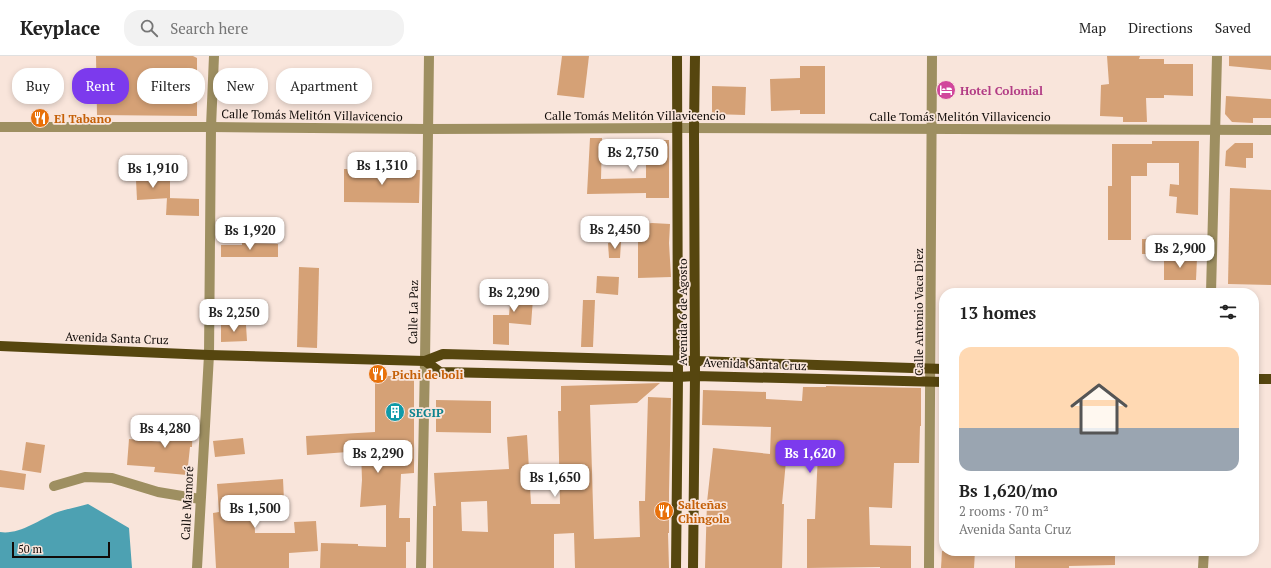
<!DOCTYPE html>
<html lang="en">
<head>
<meta charset="utf-8">
<style>
  body { margin:0; font-family:"PT Serif",serif; background:#f2f2f2; color:#222; height:100vh; display:flex; flex-direction:column; font-size:15px; white-space:nowrap }
  * { box-sizing:border-box; margin:0 }
  p { font-size:13px; color:#767676 }
  .icon { flex:none; width:22px; height:22px; fill:none; stroke:currentColor; stroke-width:2; stroke-linecap:round; stroke-linejoin:round }
  .map { position:relative; flex:1; overflow:hidden }
  .drawer { position:absolute; left:939px; top:232px; width:320px; height:268px; display:flex; flex-direction:column; background:#fff; border-radius:16px; box-shadow:0 2px 6px #0003 }
  .drawer>* { flex:none }
  .banner { position:absolute; left:12px; top:12px; width:380px; height:36px; display:flex; gap:8px }
  .scale { position:absolute; left:12px; bottom:10px; width:98px; box-sizing:border-box; padding-left:4px; border:2px solid #110b08; border-top:0; font-size:11px; line-height:14px; white-space:nowrap; color:#110b08; -webkit-text-stroke:3px #f9e5db; paint-order:stroke }
  .price { position:absolute; translate:-50% -34px; padding:0 9px; border-radius:8px; background:#fff; color:#222; font-size:13px; line-height:26px; filter:drop-shadow(0 1px 2px #0008) }
  .price::after { content:''; position:absolute; left:50%; top:24px; width:12px; height:9px; margin-left:-6px; background:inherit; clip-path:polygon(0 0,100% 0,50% 100%) }
  .price.active { background:#7c3aed; color:#fff }
  ul { padding:0; list-style:none }
  li { display:grid; align-content:center; gap:8px; height:212px; padding:0 20px }
  li span { display:grid; place-items:center; height:124px; border-radius:12px; color:#555 }
  li>.icon { margin-inline-start:auto }
  span .icon { width:72px; height:72px; fill:#fffc; stroke-width:1 }
  li b { font-size:17px }
  h2 { display:flex; justify-content:space-between; align-items:center; height:48px; padding:0 20px; font-size:17px }
  .tag { padding:0 14px; border-radius:16px; background:#fff; box-shadow:0 2px 6px #0003; font-size:14px; line-height:36px }
  .tag.active { background:#7c3aed; color:#fff }
  header { display:flex; align-items:center; gap:24px; box-sizing:border-box; height:56px; padding:0 20px; background:#fff; border-bottom:1px solid #e0e0e0 }
  header strong { font-size:19px }
  nav { display:flex; gap:22px; margin-inline-start:auto; font-size:14px }
  .search { width:280px; height:36px; background:#f2f2f2; display:flex; align-items:center; gap:10px; box-sizing:border-box; padding:0 14px; border-radius:16px; color:#767676; font-size:15px }
  .map>svg:first-child { display:block }
  .water { fill:#4da1b2 }
  .building { fill:#d5a176; fill-rule:evenodd }
  .lines { fill:none; stroke-linecap:round; stroke-linejoin:round }
  .minor { stroke:#9e8f61; stroke-width:10 }
  .major { stroke:#56460f; stroke-width:10 }
  .labels { text-anchor:middle; dominant-baseline:central; stroke-width:3.5; stroke-linejoin:round; paint-order:stroke }
  .hotel-label { font-size:12px; font-weight:bold; fill:#b23c85; stroke:#f9e5db; text-anchor:start }
  .street-label { font-size:12px; fill:#110b08; stroke:#f9e5db }
  .food-label { font-size:12px; font-weight:bold; fill:#c56008; stroke:#f9e5db; text-anchor:start }
  .culture-label { font-size:12px; font-weight:bold; fill:#0d838f; stroke:#f9e5db; text-anchor:start }
</style>
</head>
<body>
<header>
<strong>Keyplace</strong>
<div class="search"><svg class="icon" aria-label="search" viewBox="0 0 24 24"><circle cx="10" cy="10" r="6"/><path d="M15 15l6 6"/></svg>Search here</div>
<nav><a>Map</a><a>Directions</a><a>Saved</a></nav>
</header>
<div class="map">
<svg width="1271" height="512" viewBox="0 0 1271 512">
  <rect width="100%" height="100%" fill="#f9e5db"/>
  <!-- water -->
  <path class="water" d="M88 448 129 472 132 512H0V476C19 479 39 464 55 457 66 453 78 451 88 448Z"/>
  <!-- building -->
  <g class="building">
    <path d="M96 0H193L197 2V60L97 59Z"/>
    <path d="M562 0H589L584 42 557 39Z"/>
    <path d="M1107 0H1140L1139 3H1164V8H1193V40L1164 39V42H1146L1147 66H1123V61L1100 60 1101 29 1109 28Z"/>
    <path d="M1229 0H1271V14L1229 10Z"/>
    <path d="M800 10H825V58H800V54L771 55 770 23 800 22Z"/>
    <path d="M712 30 746 31 745 59 712 58Z"/>
    <path d="M1226 40 1271 43V62H1253V67L1232 66 1225 58Z"/>
    <path d="M590 82H602L601 123 646 122V84H669V142H646V137L587 138Z"/>
    <path d="M1152 85H1199L1198 159 1176 157 1177 141 1169 140 1170 128 1179 129V107H1147V120H1131V184H1108V130H1112V88H1152Z"/>
    <path d="M1235 87H1253V102H1246V112L1225 110 1226 95Z"/>
    <path d="M344 113 420 114 419 147 344 146Z"/>
    <path d="M170 122V142L137 144 136 124Z"/>
    <path d="M1230 132 1271 134V229L1228 228Z"/>
    <path d="M167 142 199 143V160L166 159Z"/>
    <path d="M652 167 670 168 669 187 671 221 638 222V169Z"/>
    <path d="M1142 183 1173 184V198H1142Z"/>
    <path d="M621 186 620 202H609L608 187Z"/>
    <path d="M242 187 278 188V201H221V189H242Z"/>
    <path d="M1164 202H1197L1196 224H1164Z"/>
    <path d="M299 211 319 212 317 292 297 291Z"/>
    <path d="M597 220 619 221 618 239 596 237Z"/>
    <path d="M512 227 534 229 531 269 509 267V289L493 288V259H509Z"/>
    <path d="M583 244H595L593 291H581Z"/>
    <path d="M221 269H246L247 285 221 286Z"/>
    <path d="M375 320H414V417L401 418 399 462H410V486H406V512H320L321 487 358 488V490L386 491V449L360 451 362 424 361 395 307 399 306 380 375 376Z"/>
    <path d="M660 327 637 347 590 349 594 483 640 481 639 445H645L648 341 671 342 669 436V477H668L669 512H575L574 477 554 478V512H433V450H436L434 417 509 413 507 381 527 379 531 448H560L558 355H561V330ZM487 445 488 476 462 475 461 446Z"/>
    <path d="M826 330 921 332V370H920L919 407H894L892 452 869 451 870 489 911 490V512H880V511L807 512V463H815L818 397 787 394 782 448H784L782 512H705L707 446 713 392 770 398 771 371 702 369 703 334 766 336V343L802 345 803 331H826Z"/>
    <path d="M436 344 491 345V377L436 376Z"/>
    <path d="M163 364H193L192 391H190L187 419 154 416 155 411 127 409 129 383 162 386Z"/>
    <path d="M243 382 245 398 215 401 213 385Z"/>
    <path d="M26 386 45 389 41 417 22 414Z"/>
    <path d="M0 414 26 418 24 434 0 431Z"/>
    <path d="M283 423 284 444 254 446 255 477H295L294 466 316 465 318 495 289 497V512H216L213 457 219 456 217 428Z"/>
    <path d="M942 495H975L974 512H941Z"/>
    <path d="M1074 495H1115V509L1069 510V512H1015V497H1074Z"/>
  </g>
  <g class="lines">
    <!-- minor -->
    <g class="minor">
      <path d="M0 71H211L427 73 677 72 1271 74"/>
      <path d="M1211 237 1217 0"/>
      <path d="M54 430 85 421 112 422 158 436 200 443"/>
      <path d="M197 512 209 299 211 71 214 0"/>
      <path d="M421 512 425 305 429 0"/>
      <path d="M929 512 932 0"/>
      <path d="M1203 512 1204 495"/>
    </g>
    <!-- major -->
    <g class="major">
      <path d="M0 290 209 299 425 305"/>
      <path d="M944 313 695 305 443 298 425 305 440 316 678 321 695 320 944 326"/>
      <path d="M1254 323H1271"/>
      <path d="M676 512 678 321 677 0"/>
      <path d="M693 512 695 320 694 72 695 0"/>
    </g>
  </g>
  <!-- icons -->
  <defs>
    <symbol id="hotel-disc" viewBox="-11 -11 22 22"><circle r="9.5" fill="#d1479c" stroke="#f9e5db"/><path d="M-6-4.5h1.5V1H6V5H4.5V3h-9V5H-6ZM-4 0a1.8 1.8 0 1 1 3.6 0ZM.5 0V-2.5h3Q6-2.5 6 0Z" fill="#fff"/></symbol>
    <symbol id="restaurant-disc" viewBox="-11 -11 22 22"><circle r="9.5" fill="#e8710a" stroke="#f9e5db"/><path d="M-5-6h1v4h1v-4h1v4h1v-4h1v5L-1.5 .5V6h-2V.5L-5-1ZM5-6V6H3V1.5H1.5Q1.5-4 5-6Z" fill="#fff"/></symbol>
    <symbol id="building-disc" viewBox="-11 -11 22 22"><circle r="9.5" fill="#0f9aa8" stroke="#f9e5db"/><path d="M-4-6H4V6H1V3H-1V6H-4ZM-2.5-4.3h1.7v1.8h-1.7ZM.8-4.3h1.7v1.8H.8ZM-2.5-1h1.7V.8h-1.7ZM.8-1h1.7V.8H.8Z" fill="#fff"/></symbol>
  </defs>
  <g fill-rule="evenodd">
    <use href="#hotel-disc" x="935" y="23" width="22" height="22"/>
    <use href="#restaurant-disc" x="29" y="51" width="22" height="22"/>
    <use href="#restaurant-disc" x="367" y="307" width="22" height="22"/>
    <use href="#building-disc" x="384" y="345" width="22" height="22"/>
    <use href="#restaurant-disc" x="653" y="444" width="22" height="22"/>
  </g>
  <g class="labels">
    <!-- hotel labels -->
    <g class="hotel-label">
      <text x="960" y="34">Hotel Colonial</text>
    </g>
    <!-- street labels -->
    <g class="street-label">
      <text transform="translate(312 59) rotate(1)">Calle Tomás Melitón Villavicencio</text>
      <text x="635" y="59">Calle Tomás Melitón Villavicencio</text>
      <text x="960" y="60">Calle Tomás Melitón Villavicencio</text>
      <text transform="translate(413 256) rotate(-89)">Calle La Paz</text>
      <text transform="translate(682 256) rotate(-90)">Avenida 6 de Agosto</text>
      <text transform="translate(918 256) rotate(-90)">Calle Antonio Vaca Diez</text>
      <text transform="translate(117 282) rotate(2)">Avenida Santa Cruz</text>
      <text transform="translate(755 308) rotate(2)">Avenida Santa Cruz</text>
      <text transform="translate(187 447) rotate(-87)">Calle Mamoré</text>
    </g>
    <!-- food labels -->
    <g class="food-label">
      <text x="54" y="62">El Tabano</text>
      <text x="392" y="318">Pichi de boli</text>
      <text x="678" y="448">Salteñas<tspan x="678" dy="14">Chingola</tspan></text>
    </g>
    <!-- culture labels -->
    <g class="culture-label">
      <text x="409" y="356">SEGIP</text>
    </g>
  </g>
</svg>
<div class="scale">50 m</div>
<b class="price" style="left:633px;top:117px">Bs 2,750</b>
<b class="price" style="left:382px;top:130px">Bs 1,310</b>
<b class="price" style="left:153px;top:133px">Bs 1,910</b>
<b class="price" style="left:615px;top:194px">Bs 2,450</b>
<b class="price" style="left:250px;top:195px">Bs 1,920</b>
<b class="price" style="left:1180px;top:213px">Bs 2,900</b>
<b class="price" style="left:514px;top:257px">Bs 2,290</b>
<b class="price" style="left:234px;top:277px">Bs 2,250</b>
<b class="price" style="left:165px;top:393px">Bs 4,280</b>
<b class="price" style="left:378px;top:418px">Bs 2,290</b>
<b class="price active" style="left:810px;top:418px">Bs 1,620</b>
<b class="price" style="left:555px;top:442px">Bs 1,650</b>
<b class="price" style="left:255px;top:473px">Bs 1,500</b>
<div class="banner">
<a class="tag">Buy</a>
<a class="tag active">Rent</a>
<a class="tag">Filters</a>
<a class="tag">New</a>
<a class="tag">Apartment</a>
</div>
<section class="drawer">
<h2>13 homes<svg class="icon" aria-label="filters" viewBox="0 0 24 24"><path d="M4 7h16M4 17h16"/><circle cx="9" cy="7" r="2"/><circle cx="15" cy="17" r="2"/></svg></h2>
<ul>
<li><span style="background:linear-gradient(#ffd9b3 65%,#9aa5b1 0)"><svg class="icon" aria-label="home" viewBox="0 0 24 24"><path d="M3 11l9-7 9 7M6 9v11h12V9"/></svg></span><div><b>Bs 1,620/mo</b><p>2 rooms · 70 m²</p><p>Avenida Santa Cruz</p></div></li>
</ul>
</section>
</div>
</body>
</html>
